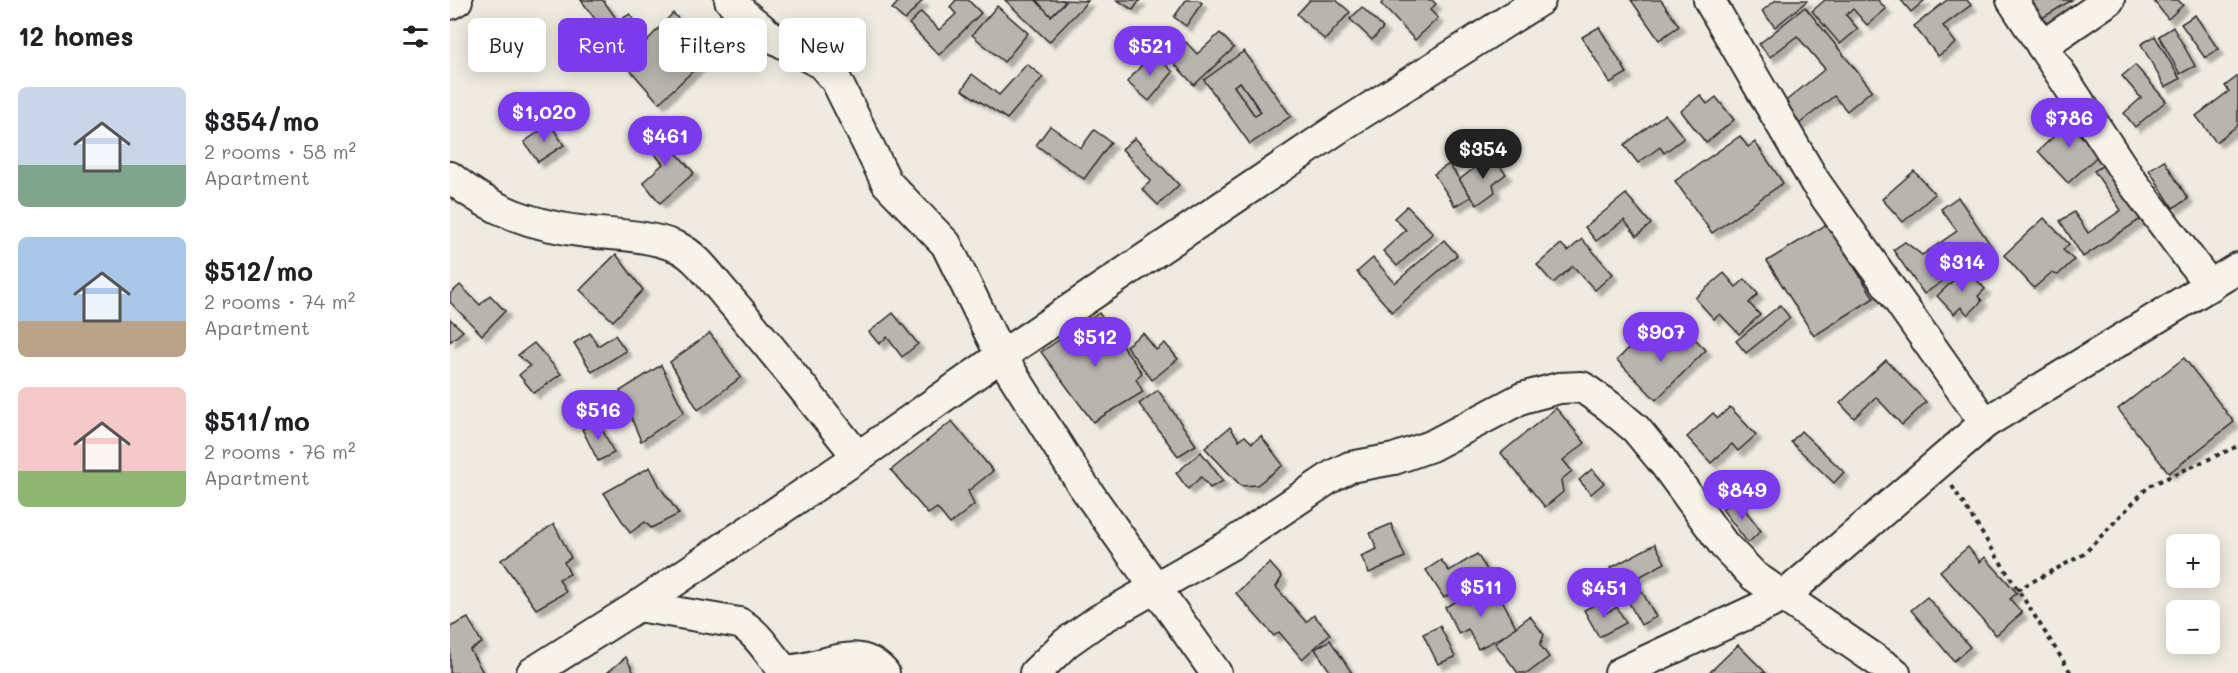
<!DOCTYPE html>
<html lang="en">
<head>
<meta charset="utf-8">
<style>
  body { margin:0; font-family:Mali,sans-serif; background:#f2f2f2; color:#202124; height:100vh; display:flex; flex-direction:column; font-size:22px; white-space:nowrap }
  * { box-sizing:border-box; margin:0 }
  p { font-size:20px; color:#757577 }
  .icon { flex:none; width:33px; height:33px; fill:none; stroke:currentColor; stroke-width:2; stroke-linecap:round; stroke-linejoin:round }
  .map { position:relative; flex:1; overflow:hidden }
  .details { display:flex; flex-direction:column; background:#fff; width:450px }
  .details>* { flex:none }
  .guide { position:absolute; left:18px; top:18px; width:570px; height:54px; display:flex; gap:12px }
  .fabs { position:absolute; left:1716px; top:534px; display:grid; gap:12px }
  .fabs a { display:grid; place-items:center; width:54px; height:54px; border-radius:9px; background:#fff; box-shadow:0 3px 15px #0003; font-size:30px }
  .price { position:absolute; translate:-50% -51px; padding:0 14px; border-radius:21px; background:#7c3aed; color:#fff; font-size:20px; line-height:39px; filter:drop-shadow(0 2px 3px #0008) }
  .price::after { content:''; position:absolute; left:50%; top:36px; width:18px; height:14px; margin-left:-9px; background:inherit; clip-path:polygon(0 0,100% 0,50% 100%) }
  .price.active { background:#222; color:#fff }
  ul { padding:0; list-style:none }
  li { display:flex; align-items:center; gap:18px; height:150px; padding:0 18px }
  li span { display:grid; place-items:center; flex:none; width:168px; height:120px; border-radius:9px; color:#555 }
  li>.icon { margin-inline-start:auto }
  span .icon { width:72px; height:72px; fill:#fffc; stroke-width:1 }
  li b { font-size:26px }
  h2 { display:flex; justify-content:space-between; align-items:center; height:72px; padding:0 18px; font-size:26px }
  .tag { padding:0 21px; border-radius:9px; background:#fff; box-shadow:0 3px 15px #0003; font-size:21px; line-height:54px }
  .tag.active { background:#7c3aed; color:#fff }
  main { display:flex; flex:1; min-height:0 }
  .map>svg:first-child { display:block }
  .building { fill:#b8b5ae; stroke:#2b2b2b; stroke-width:1.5; fill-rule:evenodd; filter:url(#shadow) }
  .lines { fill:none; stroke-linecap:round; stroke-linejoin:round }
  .minor-casing { stroke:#2b2b2b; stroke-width:34 }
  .path { stroke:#2b2b2b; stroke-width:4; stroke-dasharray:4.5 4.5; stroke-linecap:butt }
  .minor { stroke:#f7f3e8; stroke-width:30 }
</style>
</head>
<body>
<main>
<section class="details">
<h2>12 homes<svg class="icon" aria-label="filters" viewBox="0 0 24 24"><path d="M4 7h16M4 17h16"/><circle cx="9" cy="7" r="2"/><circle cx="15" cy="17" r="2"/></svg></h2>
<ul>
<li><span style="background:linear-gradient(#c9d6e8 65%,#7fa58c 0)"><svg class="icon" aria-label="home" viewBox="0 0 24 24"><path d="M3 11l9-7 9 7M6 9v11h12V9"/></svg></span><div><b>$354/mo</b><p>2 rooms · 58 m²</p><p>Apartment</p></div></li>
<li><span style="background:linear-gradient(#a9c7e8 70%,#b9a48a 0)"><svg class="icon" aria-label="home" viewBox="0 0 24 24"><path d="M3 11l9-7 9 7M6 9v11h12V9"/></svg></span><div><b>$512/mo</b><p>2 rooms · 74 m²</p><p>Apartment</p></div></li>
<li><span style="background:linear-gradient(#f6c9c9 70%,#8fb573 0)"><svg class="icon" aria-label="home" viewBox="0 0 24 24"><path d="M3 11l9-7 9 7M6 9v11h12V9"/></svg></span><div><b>$511/mo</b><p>2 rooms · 76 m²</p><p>Apartment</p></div></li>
</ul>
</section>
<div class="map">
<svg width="1788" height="673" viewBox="0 0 1788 673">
  <defs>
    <filter id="shadow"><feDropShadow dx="5.5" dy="5.5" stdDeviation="1.5" flood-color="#0004"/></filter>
  </defs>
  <rect width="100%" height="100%" fill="#efebe0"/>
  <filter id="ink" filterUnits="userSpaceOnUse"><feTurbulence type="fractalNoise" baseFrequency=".0167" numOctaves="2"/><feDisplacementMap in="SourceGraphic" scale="12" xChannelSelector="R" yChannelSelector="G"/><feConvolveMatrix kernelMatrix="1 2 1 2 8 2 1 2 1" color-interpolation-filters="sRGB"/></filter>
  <g filter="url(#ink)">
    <!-- building -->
    <g class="building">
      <path d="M131 0H153L168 21 180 14 192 33 167 49Z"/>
      <path d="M450 0H473L455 20 442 9Z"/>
      <path d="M506 0H518L531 13 489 55 459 24 471 12 489 30 506 14 500 7Z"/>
      <path d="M555 0H586L601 16 615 2 612 0 638 1 599 42Z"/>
      <path d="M586 0H612L615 2 601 16Z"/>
      <path d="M667 0H690L683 10Z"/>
      <path d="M736 0H748L752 3 736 26 724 17Z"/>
      <path d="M860 0H886L900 12 875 40 847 14Z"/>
      <path d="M934 0H982L986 4 980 10 988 18 965 40 931 4Z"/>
      <path d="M1181 0H1211L1229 26 1209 40Z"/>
      <path d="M1326 0H1356L1357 1 1325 27 1312 11Z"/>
      <path d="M1375 0H1428L1436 9 1417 25 1403 9 1396 15 1408 29 1390 44 1362 11Z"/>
      <path d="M1451 0H1475L1461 12Z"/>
      <path d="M1497 0H1517L1521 5 1493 26 1506 43 1488 56 1464 26Z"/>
      <path d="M1570 0H1622L1584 23Z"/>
      <path d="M1703 0H1728L1733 5 1718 19Z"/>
      <path d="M547 6 578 33 554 62 522 35Z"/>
      <path d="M912 7 933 28 922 40 900 19Z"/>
      <path d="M1355 7 1422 90 1397 111 1384 96 1349 124 1332 104 1375 69 1347 36 1320 57 1309 44Z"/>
      <path d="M223 13 261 54 209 103 175 64Z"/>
      <path d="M1745 15 1768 49 1755 58 1731 24Z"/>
      <path d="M1149 27 1177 73 1160 83 1132 37Z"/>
      <path d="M1723 27 1745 66 1730 74 1709 36Z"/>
      <path d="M770 33 784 48 744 85 719 58 736 42 747 54Z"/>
      <path d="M1705 36 1730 79 1715 87 1691 44Z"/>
      <path d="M794 51 841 116 800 144 754 80ZM790 82 811 112 805 116 784 86Z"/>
      <path d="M703 52 723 72 699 101 677 82Z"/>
      <path d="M577 64 593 77 557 119 512 90 522 74 549 95Z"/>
      <path d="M1685 65 1716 101 1685 127 1674 113 1691 98 1672 76Z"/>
      <path d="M1788 76V125L1766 142 1746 116 1779 91 1775 86Z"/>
      <path d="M790 82 811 112 805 116 784 86Z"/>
      <path d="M1250 95 1257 104 1266 97 1284 120 1256 143 1231 111Z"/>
      <path d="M1610 113 1633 138 1637 134 1653 151 1618 183 1588 151 1604 136 1596 126Z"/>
      <path d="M1215 114 1234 138 1214 153 1210 147 1188 163 1174 145Z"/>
      <path d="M100 124 114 145 88 162 74 142Z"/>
      <path d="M202 125 244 173 210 203 193 182 213 164 190 136Z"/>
      <path d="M600 126 631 148 644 130 661 142 634 179 586 145Z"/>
      <path d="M1290 136 1298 147 1305 142 1333 183 1262 233 1225 181Z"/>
      <path d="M685 138 729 185 708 205 692 189 701 181 672 149Z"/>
      <path d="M1041 155 1056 174 1043 184 1045 192 1027 205 1009 180Z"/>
      <path d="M1661 160 1697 215 1633 257 1610 221 1624 212 1638 233 1671 210 1644 171Z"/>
      <path d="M1714 160 1738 199 1723 208 1699 170Z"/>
      <path d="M999 164 1021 197 1005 206 984 174Z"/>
      <path d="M1464 171 1485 194 1453 222 1432 199Z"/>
      <path d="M1176 194 1201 224 1187 236 1174 220 1146 241 1135 227Z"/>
      <path d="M1508 197 1542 247 1474 294 1443 250 1455 242 1472 255 1507 231 1491 209Z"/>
      <path d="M957 206 983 233 947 266 933 251 956 230 944 218Z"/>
      <path d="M1594 218 1619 244 1613 250 1624 260 1608 275 1601 273 1584 288 1554 255Z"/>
      <path d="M1377 224 1424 298 1364 336 1317 261Z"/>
      <path d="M1132 239 1163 274 1145 290 1123 266 1103 283 1087 265 1111 244 1118 251Z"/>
      <path d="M994 240 1007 255 942 312 907 272 923 258 945 283Z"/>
      <path d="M166 254 193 290 163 321 130 290Z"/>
      <path d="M1516 268 1535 289 1528 296 1532 301 1518 315 1511 307 1504 314 1487 296Z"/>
      <path d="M1274 273 1286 287 1295 279 1308 294 1299 303 1310 315 1289 334 1270 314 1264 319 1245 298Z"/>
      <path d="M10 285 30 305 40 295 55 311 32 335 0 302V294Z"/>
      <path d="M1330 305 1340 318 1296 353 1286 341Z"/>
      <path d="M443 313 468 344 452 357 437 337 429 344 419 332Z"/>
      <path d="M649 313 692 373 686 379 693 392 643 422 591 352Z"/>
      <path d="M0 319 13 331 0 342Z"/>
      <path d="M1238 332 1256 350 1206 400 1167 360 1189 338 1202 351 1213 341 1221 349Z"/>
      <path d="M140 333 148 346 165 335 176 351 142 372 124 343Z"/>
      <path d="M260 333 291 377 248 410 220 362Z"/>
      <path d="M693 333 706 350 715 343 728 359 702 380 676 346Z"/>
      <path d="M84 343 111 374 84 393 69 375 80 366 68 355Z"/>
      <path d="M1734 358 1784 422 1719 473 1668 409Z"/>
      <path d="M1436 360 1476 402 1452 425 1426 397 1404 418 1390 403Z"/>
      <path d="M211 365 234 412 191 441 170 391Z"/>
      <path d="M708 390 746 445 728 456 689 404Z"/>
      <path d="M1280 407 1306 435 1288 451 1282 444 1261 463 1237 437 1263 413 1268 418Z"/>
      <path d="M1106 408 1135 443 1113 460 1122 471 1111 480 1113 492 1095 507 1051 453Z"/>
      <path d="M148 421 164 453 148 461 132 429Z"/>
      <path d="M502 421 543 471 518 491 524 505 500 524 487 508 478 514 441 470Z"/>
      <path d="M780 427 789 440 795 436 802 443 811 436 833 465 807 485 791 486 755 448Z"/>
      <path d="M1351 431 1394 472 1384 483 1341 442Z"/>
      <path d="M751 452 773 481 760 488 751 477 738 489 726 473Z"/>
      <path d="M200 467 210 487 229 514 201 528 195 522 180 533 154 493Z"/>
      <path d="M1142 469 1154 483 1141 494 1129 480Z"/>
      <path d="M1287 499 1311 531 1298 543 1272 509Z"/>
      <path d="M104 524 121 558 114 562 120 574 109 579 116 592 86 609 51 560Z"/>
      <path d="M941 524 955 557 919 573 911 556 927 549 920 533Z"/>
      <path d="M1205 544 1215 563 1185 579 1206 617 1191 625 1160 568Z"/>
      <path d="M1518 547 1530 562 1535 557 1567 593 1560 599 1572 613 1546 635 1490 571Z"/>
      <path d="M1027 554 1037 570 994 598 976 570 991 560 999 571Z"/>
      <path d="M820 563 832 577 826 587 856 622 864 615 880 634 852 659 829 632 824 636 786 593Z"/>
      <path d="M1031 589 1038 602 1050 596 1067 629 1028 649 1018 629 1009 634 995 607Z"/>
      <path d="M1477 597 1520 647 1504 661 1461 610Z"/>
      <path d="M1148 603 1154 614 1167 607 1176 623 1149 637 1134 610Z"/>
      <path d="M1080 616 1094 635 1090 645 1099 657 1078 673H1068L1045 643Z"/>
      <path d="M18 618 32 643 20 650 33 672 0 673V627Z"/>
      <path d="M990 626 1005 657 988 664 973 634Z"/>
      <path d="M880 640 902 673H881L865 649Z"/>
      <path d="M1288 645 1316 673H1259Z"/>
      <path d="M176 657 184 673H157Z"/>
    </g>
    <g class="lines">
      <defs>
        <g id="minor">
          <path d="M280 0 295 15 319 35 372 64 386 80 437 183 496 244 551 356 632 484 766 673"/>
          <path d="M1259 0 1365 182 1535 423"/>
          <path d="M1562 0 1680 179 1760 286"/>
          <path d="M0 4 7 0"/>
          <path d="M1592 46 1659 0"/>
          <path d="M0 177C41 211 84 226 137 232 167 235 198 235 227 247 246 255 261 278 275 294 321 347 364 402 408 457"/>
          <path d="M188 606 289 623C308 632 319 655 334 670 369 673 404 640 434 673"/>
          <path d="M82 673 188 606 408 457 551 356 896 123 1090 0"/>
          <path d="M585 673 616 643 647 621 780 545 884 475 900 467 944 459 981 446 1072 398 1109 388 1132 387 1159 406 1186 429 1214 463 1274 545 1304 576 1445 673"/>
          <path d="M1170 673 1333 597 1535 423 1788 268"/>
        </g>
      </defs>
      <!-- minor casing -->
      <use href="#minor" class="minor-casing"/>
      <!-- path -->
      <g class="path">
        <path d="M1502 486 1621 673"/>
        <path d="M1567 590 1634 554 1699 486 1788 446"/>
      </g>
      <!-- minor -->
      <use href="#minor" class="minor"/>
    </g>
  </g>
</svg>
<div class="fabs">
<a>+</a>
<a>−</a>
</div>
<b class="price" style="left:700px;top:77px">$521</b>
<b class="price" style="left:94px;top:143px">$1,020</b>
<b class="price" style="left:1619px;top:149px">$786</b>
<b class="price" style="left:215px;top:167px">$461</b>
<b class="price active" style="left:1033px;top:180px">$354</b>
<b class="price" style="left:1512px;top:293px">$314</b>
<b class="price" style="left:1211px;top:363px">$907</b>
<b class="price" style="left:645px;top:368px">$512</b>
<b class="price" style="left:148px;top:441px">$516</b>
<b class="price" style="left:1292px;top:521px">$849</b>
<b class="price" style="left:1031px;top:618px">$511</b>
<b class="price" style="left:1154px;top:619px">$451</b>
<div class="guide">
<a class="tag">Buy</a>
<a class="tag active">Rent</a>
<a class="tag">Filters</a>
<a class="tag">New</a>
</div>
</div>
</main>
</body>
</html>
